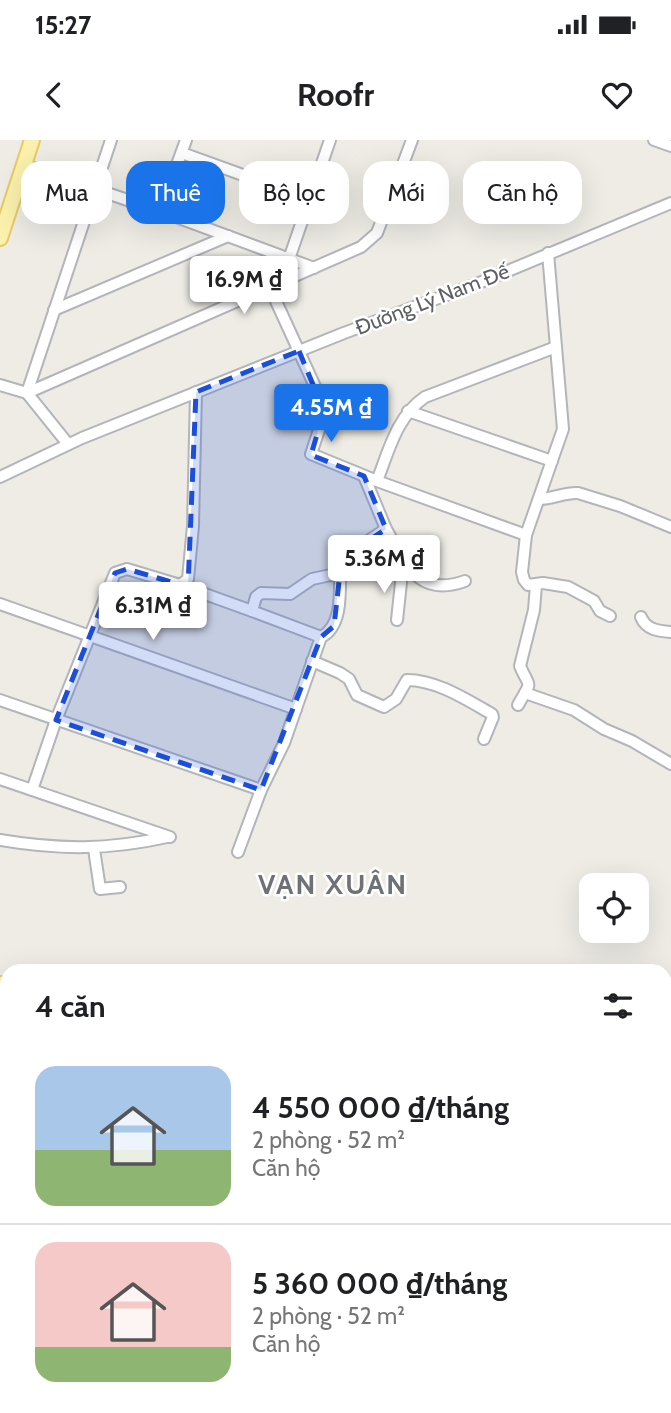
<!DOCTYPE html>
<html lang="vi">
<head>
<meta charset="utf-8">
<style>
  body { margin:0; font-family:Cabin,sans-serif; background:#f6f6f6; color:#202124; height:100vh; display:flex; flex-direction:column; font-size:26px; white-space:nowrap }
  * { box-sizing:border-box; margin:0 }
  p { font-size:23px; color:#757577 }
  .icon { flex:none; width:38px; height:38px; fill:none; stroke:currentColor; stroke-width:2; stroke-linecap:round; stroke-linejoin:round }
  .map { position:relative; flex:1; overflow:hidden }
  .side { position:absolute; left:0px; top:824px; width:672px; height:450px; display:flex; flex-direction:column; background:#fff; border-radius:21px 21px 0 0; box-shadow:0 7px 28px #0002 }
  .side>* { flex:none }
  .banner { position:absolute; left:21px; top:21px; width:630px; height:63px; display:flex; gap:14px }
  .controls { position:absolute; left:579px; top:733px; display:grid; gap:14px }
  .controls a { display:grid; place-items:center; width:70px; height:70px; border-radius:14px; background:#fff; box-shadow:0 7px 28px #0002; font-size:35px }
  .price { position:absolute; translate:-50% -60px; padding:0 16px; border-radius:7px; background:#fff; color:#222; font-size:23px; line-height:46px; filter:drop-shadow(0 2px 4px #0008) }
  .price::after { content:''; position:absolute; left:50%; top:42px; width:21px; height:16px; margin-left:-10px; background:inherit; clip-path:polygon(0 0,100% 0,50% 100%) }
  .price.active { background:#1a73e8; color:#fff }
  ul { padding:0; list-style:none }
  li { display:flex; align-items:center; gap:21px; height:175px; padding:0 35px }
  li+li { border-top:2px solid #e0e0e0 }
  li span { display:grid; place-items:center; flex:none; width:196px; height:140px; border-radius:21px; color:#555 }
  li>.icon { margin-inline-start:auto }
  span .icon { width:84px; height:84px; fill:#fffc; stroke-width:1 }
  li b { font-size:30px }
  h2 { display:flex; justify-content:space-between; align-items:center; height:84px; padding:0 35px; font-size:30px }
  .pill { padding:0 24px; border-radius:21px; background:#fff; box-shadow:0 7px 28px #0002; font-size:24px; line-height:63px }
  .pill.active { background:#1a73e8; color:#fff }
  .status { display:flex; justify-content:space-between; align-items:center; height:49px; padding:0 35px; background:#fff; direction:ltr }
  .status svg { height:19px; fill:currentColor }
  header { display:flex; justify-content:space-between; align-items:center; height:91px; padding:0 35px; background:#fff; font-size:32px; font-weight:800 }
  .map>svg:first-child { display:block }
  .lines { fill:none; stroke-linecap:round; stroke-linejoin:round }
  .minor-casing { stroke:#b2b5b9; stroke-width:14 }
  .major-casing { stroke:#eac962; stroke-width:18 }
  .minor { stroke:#fff; stroke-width:10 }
  .major { stroke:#fbf1ad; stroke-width:14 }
  .marked { fill:#1d4ed8; fill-opacity:0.2; stroke:#1d4ed8; stroke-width:5; stroke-dasharray:14 9; stroke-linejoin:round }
  .labels { text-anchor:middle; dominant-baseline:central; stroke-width:5; stroke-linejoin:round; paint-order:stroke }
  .street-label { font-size:21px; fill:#5d6064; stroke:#fff }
  .district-label { font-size:28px; font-weight:bold; letter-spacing:2px; fill:#6e7276; stroke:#fff }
</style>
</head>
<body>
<div class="status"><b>15:27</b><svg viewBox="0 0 49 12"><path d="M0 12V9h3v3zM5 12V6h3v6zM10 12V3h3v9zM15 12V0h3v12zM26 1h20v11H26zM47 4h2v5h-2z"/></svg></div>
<header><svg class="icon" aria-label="back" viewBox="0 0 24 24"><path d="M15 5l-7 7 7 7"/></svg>Roofr<svg class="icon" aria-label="heart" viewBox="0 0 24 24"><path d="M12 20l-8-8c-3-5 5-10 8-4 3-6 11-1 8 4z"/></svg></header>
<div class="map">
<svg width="671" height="1273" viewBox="0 0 671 1273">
  <rect width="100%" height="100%" fill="#eeece5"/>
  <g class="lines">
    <defs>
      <g id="minor">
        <path d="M654 0 671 6"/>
        <path d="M182 13 309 59"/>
        <path d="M24 25 160 71 314 128"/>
        <path d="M160 71 186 0"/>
        <path d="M548 113 563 289 526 395 522 432 524 440 528 445 543 443 568 447 594 461 600 471 610 476"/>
        <path d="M287 140 289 119 330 0"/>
        <path d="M270 148 323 264V278L311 314 377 341C389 310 397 276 425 257L556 207"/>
        <path d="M54 170 228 96"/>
        <path d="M0 245 27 253 361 107 377 93 412 0"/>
        <path d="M408 271 552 321"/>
        <path d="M68 304 27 253 111 0"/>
        <path d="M0 337 82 298 344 193 479 143 671 63"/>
        <path d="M377 341 526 395"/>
        <path d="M539 359C553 359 565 352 578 353L620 366 671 387"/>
        <path d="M386 389C406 424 418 458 465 441"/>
        <path d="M180 445 252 471"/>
        <path d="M0 464 296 569"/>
        <path d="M641 477C646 490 659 491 671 492"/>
        <path d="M397 480 402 433"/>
        <path d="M321 497C342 487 340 454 340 433"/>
        <path d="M312 521 340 533 349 539 357 555 384 567 396 559 407 540C437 540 467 560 492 574L493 577 484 599"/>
        <path d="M525 553 574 570 604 589 632 601 671 624"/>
        <path d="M0 560 261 650"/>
        <path d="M518 565C533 538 530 550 520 526L534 470 536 445"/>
        <path d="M0 639 170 697"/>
        <path d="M32 650 56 580 115 433 127 429 180 445 188 439 193 386 196 252"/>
        <path d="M0 700C59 710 109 710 167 697"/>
        <path d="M94 709 100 749 120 747"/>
        <path d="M238 712 261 650 284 603 321 497 252 471 256 457 261 453 290 454 312 439 340 433 362 405 386 389 364 336"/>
        <path d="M665 1004 671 1007"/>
        <path d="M665 1066 671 1057"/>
        <path d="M665 1228 671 1225"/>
        <path d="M0 1253 7 1255"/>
        <path d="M39 1267 52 1273"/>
        <path d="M497 1267 498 1273"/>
        <path d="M650 1273 651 1267"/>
      </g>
      <g id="major">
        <path d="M0 98 32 0"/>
        <path d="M0 844 7 847"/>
        <path d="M0 871 7 874"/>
        <path d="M665 1116 671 1121"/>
        <path d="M665 1154 671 1159"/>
      </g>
    </defs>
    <!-- minor casing -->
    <use href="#minor" class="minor-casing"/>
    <!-- major casing -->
    <use href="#major" class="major-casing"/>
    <!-- minor -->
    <use href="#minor" class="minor"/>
    <!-- major -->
    <use href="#major" class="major"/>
  </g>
  <!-- marked area -->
  <path class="marked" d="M299 211 324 271 311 315 364 336 386 389 362 405 340 433 334 486 321 497 261 650 56 580 115 433 127 429 188 447 196 252Z"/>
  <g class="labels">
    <!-- street labels -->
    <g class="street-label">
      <text transform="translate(432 159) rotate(-21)">Đường Lý Nam Đế</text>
    </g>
    <!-- district labels -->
    <g class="district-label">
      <text x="333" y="744">VẠN XUÂN</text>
    </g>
  </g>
</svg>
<div class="controls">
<a><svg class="icon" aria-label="locate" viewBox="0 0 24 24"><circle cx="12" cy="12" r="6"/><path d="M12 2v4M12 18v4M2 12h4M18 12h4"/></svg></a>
</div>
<b class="price" style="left:244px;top:176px">16.9M ₫</b>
<b class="price active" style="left:331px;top:304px">4.55M ₫</b>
<b class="price" style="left:384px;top:455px">5.36M ₫</b>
<b class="price" style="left:153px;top:502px">6.31M ₫</b>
<div class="banner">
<a class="pill">Mua</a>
<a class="pill active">Thuê</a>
<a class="pill">Bộ lọc</a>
<a class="pill">Mới</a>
<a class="pill">Căn hộ</a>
</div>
<section class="side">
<h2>4 căn<svg class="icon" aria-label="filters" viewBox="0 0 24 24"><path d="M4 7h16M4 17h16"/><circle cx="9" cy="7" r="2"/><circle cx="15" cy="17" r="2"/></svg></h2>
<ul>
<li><span style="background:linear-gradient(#a9c7e8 60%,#8fb573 0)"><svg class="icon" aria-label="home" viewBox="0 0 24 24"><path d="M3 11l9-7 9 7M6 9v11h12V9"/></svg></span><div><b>4 550 000 ₫/tháng</b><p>2 phòng · 52 m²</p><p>Căn hộ</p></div></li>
<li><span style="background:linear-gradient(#f6c9c9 75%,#8fb573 0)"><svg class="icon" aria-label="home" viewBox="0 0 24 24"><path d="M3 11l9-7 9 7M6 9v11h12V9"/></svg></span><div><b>5 360 000 ₫/tháng</b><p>2 phòng · 52 m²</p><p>Căn hộ</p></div></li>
</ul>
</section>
</div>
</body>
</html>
